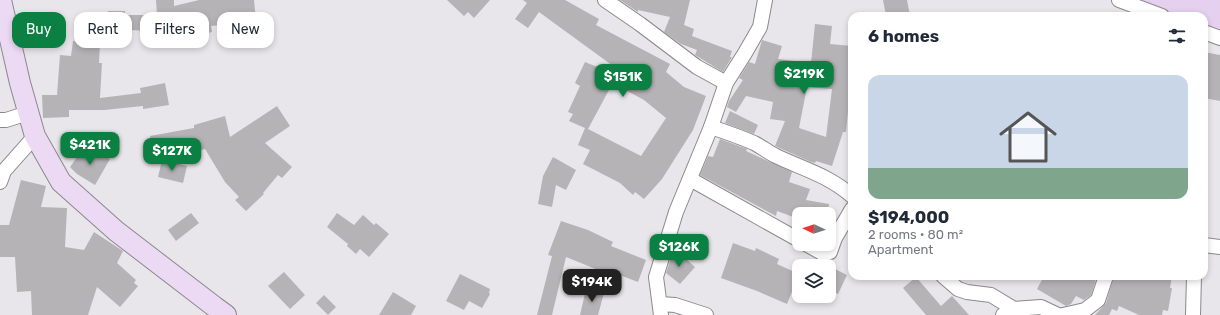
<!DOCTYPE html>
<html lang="en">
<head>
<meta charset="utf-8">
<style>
  body { margin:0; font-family:Rubik,sans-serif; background:#f2f2f3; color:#1f2937; height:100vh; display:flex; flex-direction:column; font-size:15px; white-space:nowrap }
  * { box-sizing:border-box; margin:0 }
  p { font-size:13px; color:#747a83 }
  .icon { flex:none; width:22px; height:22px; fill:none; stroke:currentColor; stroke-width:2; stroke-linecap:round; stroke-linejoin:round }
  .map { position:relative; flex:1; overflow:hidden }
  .panel { position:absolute; left:848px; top:12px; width:360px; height:268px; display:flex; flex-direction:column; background:#fff; border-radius:12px; box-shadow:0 2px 6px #0003 }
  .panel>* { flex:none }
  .top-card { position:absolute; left:12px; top:12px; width:380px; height:36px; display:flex; gap:8px }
  .needle { width:26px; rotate:274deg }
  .fabs { position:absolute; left:792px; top:207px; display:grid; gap:8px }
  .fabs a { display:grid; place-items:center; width:44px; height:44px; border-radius:8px; background:#fff; box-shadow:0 2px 6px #0003; font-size:20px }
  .price { position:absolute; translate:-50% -34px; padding:0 9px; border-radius:8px; background:#0b8043; color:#fff; font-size:13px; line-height:26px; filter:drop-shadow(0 1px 2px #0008) }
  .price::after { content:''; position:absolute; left:50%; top:24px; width:12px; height:9px; margin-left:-6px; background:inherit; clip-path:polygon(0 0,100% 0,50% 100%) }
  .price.current { background:#222; color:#fff }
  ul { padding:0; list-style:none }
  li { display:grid; align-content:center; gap:8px; height:212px; padding:0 20px }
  li span { display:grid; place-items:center; height:124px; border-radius:12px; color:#555 }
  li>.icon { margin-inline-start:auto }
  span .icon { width:72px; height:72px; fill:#fffc; stroke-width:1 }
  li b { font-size:17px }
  h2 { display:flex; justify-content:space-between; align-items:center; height:48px; padding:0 20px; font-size:17px }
  .tag { padding:0 14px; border-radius:12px; background:#fff; box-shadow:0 2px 6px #0003; font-size:14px; line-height:36px }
  .tag.current { background:#0b8043; color:#fff }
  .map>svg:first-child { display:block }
  .green { fill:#e5d0ef }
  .building { fill:#b5b3b6; fill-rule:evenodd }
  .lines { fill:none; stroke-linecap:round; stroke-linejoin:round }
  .street-casing { stroke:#8b898c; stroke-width:16 }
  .secondary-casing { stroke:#8b898c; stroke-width:22 }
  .street { stroke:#fff; stroke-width:14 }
  .secondary { stroke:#ecd9f3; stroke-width:20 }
</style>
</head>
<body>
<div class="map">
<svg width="1220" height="315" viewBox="0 0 1220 315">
  <rect width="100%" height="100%" fill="#e8e6ea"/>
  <!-- green -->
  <path class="green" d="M1128 0H1220V33L1204 28V16H1172Z"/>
  <!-- building -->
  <g class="building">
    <path d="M156 0H174V6L199 0H254L256 21 211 26 212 32 184 39 182 30 159 31 127 30 128 38H108V11H125V15H157Z"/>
    <path d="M447 0H490L474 18 468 12 464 16Z"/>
    <path d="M523 0H565L599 19 596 25 670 64 666 72 684 87 706 96 693 130 662 179 644 199 635 192 633 195 620 183 583 164 590 150 578 145 585 128 569 121 573 114 568 112 580 86 575 83 585 62 617 75 588 129 641 156 666 118 644 100 618 86 624 74 539 12 528 28 515 19 527 3Z"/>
    <path d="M620 0H690L684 25 694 29 692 36 732 51 730 57H732L723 72 695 55 697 50 681 44 664 32 670 17 638 10V12Z"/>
    <path d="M883 0H907L910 16H886Z"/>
    <path d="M815 24 832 26 830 44 852 46V101H849L846 132H843L832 166 816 161 815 163 811 162 775 146 785 121 770 119 773 102 746 96 736 112 727 107 729 101 743 80 739 78 749 62 755 64 762 40 782 46 778 59 811 63ZM807 87 832 89 826 137 799 128Z"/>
    <path d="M73 41 100 43 99 63H102L100 98 141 93 140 88 165 83 169 105 143 109V106L104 110H69V117L43 118 42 95H57L60 55 71 56Z"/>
    <path d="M1204 52 1220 55V101L1204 98Z"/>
    <path d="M277 106 290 126 265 143 292 167 282 178 278 175 263 193 264 194 246 211 235 200 239 197 225 182 205 149 200 150 199 143 152 152 150 136 194 128V125L225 116 230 137Z"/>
    <path d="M730 111 758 125 754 134 725 123Z"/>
    <path d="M720 139 747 149 746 151 792 172 789 182 810 189 806 200 829 204 828 214H799V219L777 211 776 216 700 175 708 156 713 157Z"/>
    <path d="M93 149 110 159 95 185 77 174 70 167 80 153 87 158Z"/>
    <path d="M553 157 576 170 566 190 556 185 552 207 538 204 543 176Z"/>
    <path d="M162 160 187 166 183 183 158 177Z"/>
    <path d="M21 180 46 186 41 207 67 208 65 247 84 250 94 232 123 251 117 263 136 280 134 283 138 286 120 307 97 287 88 315H32L31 291 17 292 15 257H0V225H9Z"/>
    <path d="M191 213 199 223 176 241 168 230Z"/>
    <path d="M337 213 354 225 363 215 374 225 376 223 389 234 369 257 360 249 356 254 347 246 348 244 327 227Z"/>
    <path d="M561 221 588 230 613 242 611 246 646 260 638 282 609 271 608 274 566 257 552 315H537L552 256 548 255Z"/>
    <path d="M733 243 755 251 756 248 779 259 777 264 799 274 787 304 757 291 721 278Z"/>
    <path d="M677 251 695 267 680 284 666 273 671 258Z"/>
    <path d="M829 266 847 275 838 294 829 290Z"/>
    <path d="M284 272 305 295 290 309 268 286Z"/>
    <path d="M460 274 490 289 489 293 490 294 482 308 469 301 464 310 446 301Z"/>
    <path d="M1044 276H1097L1091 295 1084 300 1076 296 1071 304 1066 306 1037 289Z"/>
    <path d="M1114 276H1172L1170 288H1172L1168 311 1163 310 1162 315H1139L1119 306 1117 311 1112 309 1109 315H1095L1106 303Z"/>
    <path d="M916 277 941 306 952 296 969 315H926L903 288Z"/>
    <path d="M586 289 604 293 598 315H580Z"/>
    <path d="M393 292 416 306 411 315H379Z"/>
    <path d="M324 295 336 307 328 315 316 303Z"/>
  </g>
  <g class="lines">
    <defs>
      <g id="street">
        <path d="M605 0 640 24 697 67 726 83"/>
        <path d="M1119 0 1162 16"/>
        <path d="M1204 32 1220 38"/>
        <path d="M0 120H6L28 113"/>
        <path d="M711 127C726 132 740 137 754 143 762 147 768 152 776 156 803 169 828 175 852 196"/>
        <path d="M690 179 799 240"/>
        <path d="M0 182 4 171 35 136"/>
        <path d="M806 244 822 253 830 252 835 238 852 209"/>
        <path d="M1204 245 1220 247"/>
        <path d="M943 276 958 289 967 292 991 295 1014 309"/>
        <path d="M660 304 675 305 706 315"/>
        <path d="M661 315 656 277 676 212 711 127 726 83 745 53 760 27 765 0"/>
        <path d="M1003 315 1014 309 1041 307 1058 315"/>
        <path d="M1063 315 1085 310 1098 300 1106 276"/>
        <path d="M1193 315 1194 276"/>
      </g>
      <path id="secondary" d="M1 0 20 83 35 136 61 182 116 231 215 307 226 315"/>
    </defs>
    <!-- street casing -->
    <use href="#street" class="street-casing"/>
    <!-- secondary casing -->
    <use href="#secondary" class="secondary-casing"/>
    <!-- street -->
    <use href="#street" class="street"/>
    <!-- secondary -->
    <use href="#secondary" class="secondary"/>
  </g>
</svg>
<div class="fabs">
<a><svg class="needle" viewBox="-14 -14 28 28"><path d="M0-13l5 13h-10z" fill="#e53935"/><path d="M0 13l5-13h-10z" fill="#747a83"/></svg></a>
<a><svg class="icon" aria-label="layers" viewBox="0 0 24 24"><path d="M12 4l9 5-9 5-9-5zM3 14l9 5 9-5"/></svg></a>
</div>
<b class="price" style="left:804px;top:95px">$219K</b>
<b class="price" style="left:623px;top:98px">$151K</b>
<b class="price" style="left:90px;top:166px">$421K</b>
<b class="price" style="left:172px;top:172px">$127K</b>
<b class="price" style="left:679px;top:268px">$126K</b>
<b class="price current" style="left:592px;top:303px">$194K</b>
<div class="top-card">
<a class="tag current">Buy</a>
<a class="tag">Rent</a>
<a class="tag">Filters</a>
<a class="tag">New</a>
</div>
<section class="panel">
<h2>6 homes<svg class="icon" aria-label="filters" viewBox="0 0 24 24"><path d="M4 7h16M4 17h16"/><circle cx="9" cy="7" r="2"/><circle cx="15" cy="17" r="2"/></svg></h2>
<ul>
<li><span style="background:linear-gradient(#c9d6e8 75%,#7fa58c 0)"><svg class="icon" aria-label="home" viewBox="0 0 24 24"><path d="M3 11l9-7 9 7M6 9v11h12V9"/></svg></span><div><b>$194,000</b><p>2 rooms · 80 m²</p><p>Apartment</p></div></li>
</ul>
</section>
</div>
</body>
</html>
